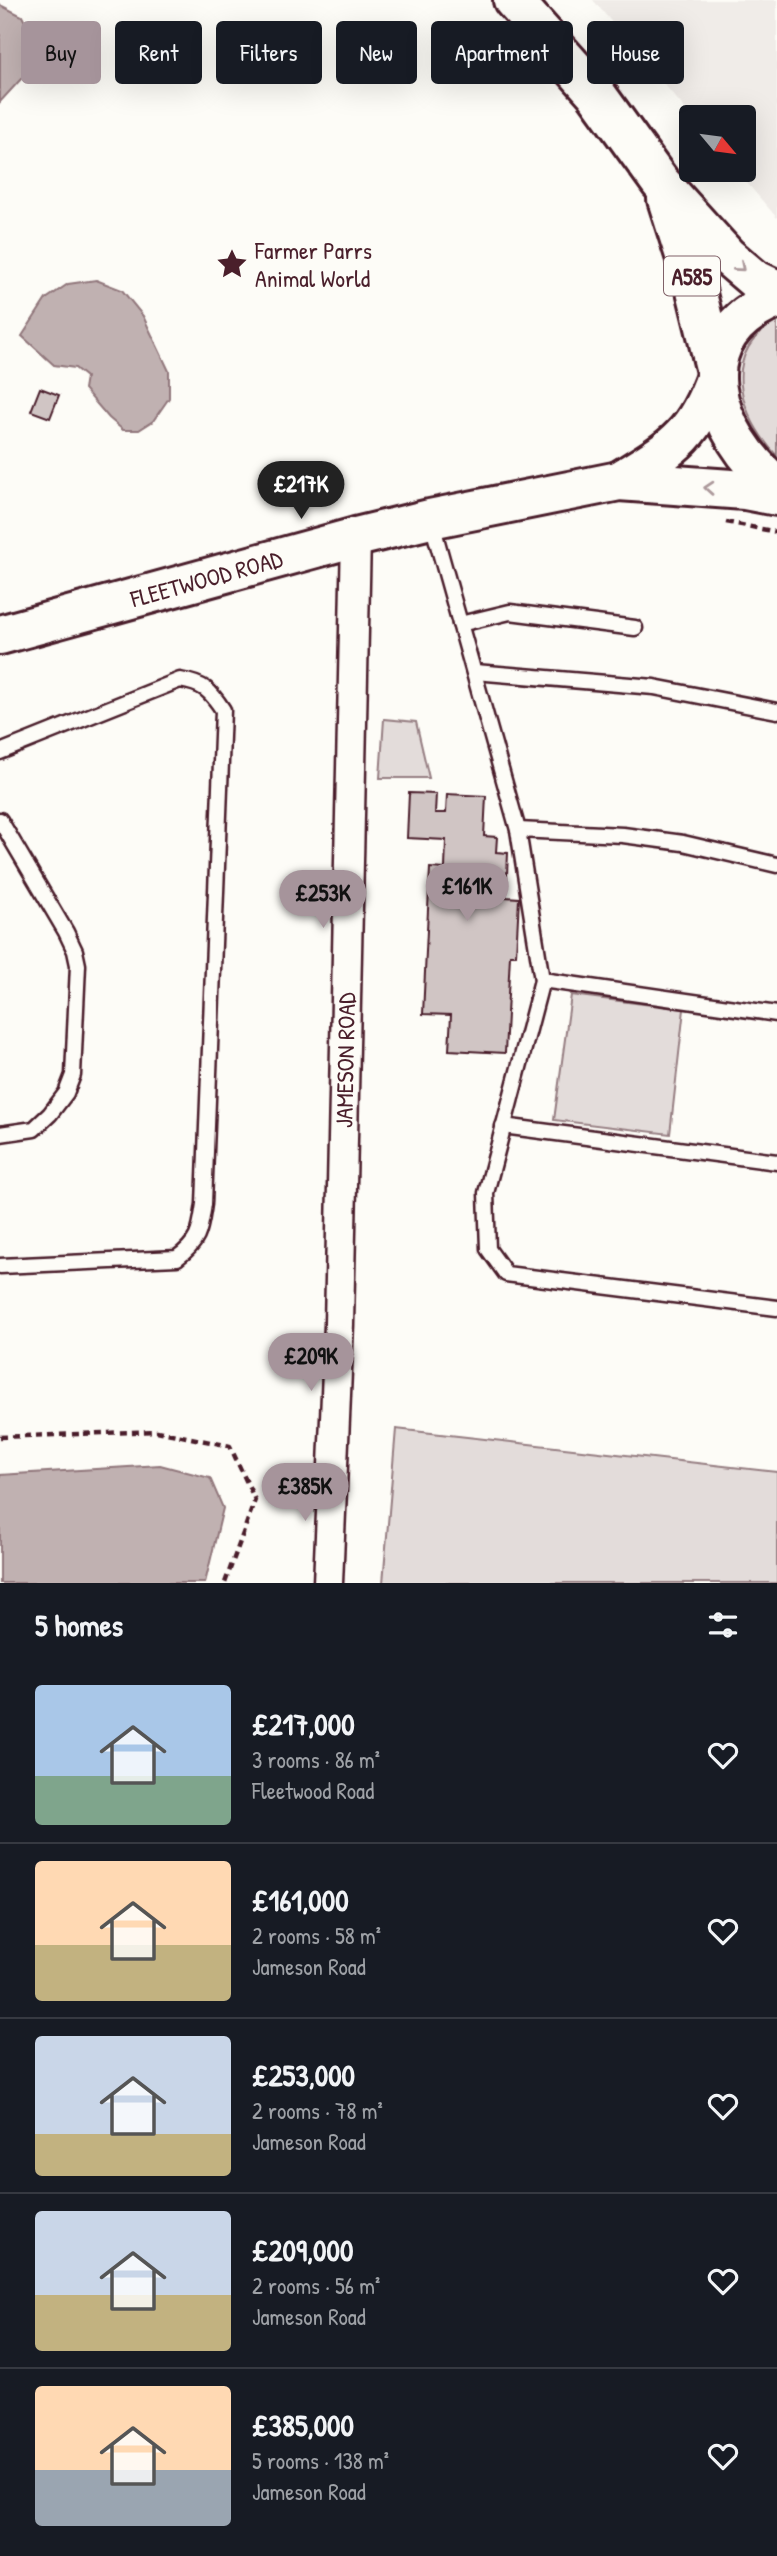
<!DOCTYPE html>
<html lang="en">
<head>
<meta charset="utf-8">
<style>
  body { margin:0; font-family:"Patrick Hand",sans-serif; background:#242831; color:#f1f3f6; height:100vh; display:flex; flex-direction:column; font-size:26px; white-space:nowrap }
  * { box-sizing:border-box; margin:0 }
  p { font-size:23px; color:#9ea1a6 }
  .icon { flex:none; width:38px; height:38px; fill:none; stroke:currentColor; stroke-width:2; stroke-linecap:round; stroke-linejoin:round }
  .map { position:relative; height:1583px; overflow:hidden }
  .side { display:flex; flex-direction:column; background:#171b24; flex:1 }
  .side>* { flex:none }
  .banner { position:absolute; left:21px; top:21px; width:735px; height:63px; display:flex; gap:14px }
  .needle { width:46px; rotate:119deg }
  .fabs { position:absolute; left:679px; top:105px; display:grid; gap:14px }
  .fabs a { display:grid; place-items:center; width:77px; height:77px; border-radius:7px; background:#171b24; box-shadow:0 7px 28px #0002; font-size:35px }
  .price { position:absolute; translate:-50% -60px; padding:0 16px; border-radius:24px; background:#a6949b; color:#111; font-size:23px; line-height:46px; filter:drop-shadow(0 2px 4px #0008) }
  .price::after { content:''; position:absolute; left:50%; top:42px; width:21px; height:16px; margin-left:-10px; background:inherit; clip-path:polygon(0 0,100% 0,50% 100%) }
  .price.on { background:#222; color:#fff }
  ul { padding:0; list-style:none }
  li { display:flex; align-items:center; gap:21px; height:175px; padding:0 35px }
  li+li { border-top:2px solid #363941 }
  li span { display:grid; place-items:center; flex:none; width:196px; height:140px; border-radius:7px; color:#555 }
  li>.icon { margin-inline-start:auto }
  span .icon { width:84px; height:84px; fill:#fffc; stroke-width:1 }
  li b { font-size:30px }
  h2 { display:flex; justify-content:space-between; align-items:center; height:84px; padding:0 35px; font-size:30px }
  .tag { padding:0 24px; border-radius:7px; background:#171b24; box-shadow:0 7px 28px #0002; font-size:24px; line-height:63px }
  .tag.on { background:#a6949b; color:#111 }
  .map>svg:first-child { display:block }
  .built { fill:#f0ece8 }
  .green { fill:#e3dcda; stroke:#967e82; stroke-width:2 }
  .water { fill:#c0b1b1; stroke:#91777b; stroke-width:2 }
  .building { fill:#d0c5c4; stroke:#4a1f2b; stroke-width:2 }
  .lines { fill:none; stroke-linecap:round; stroke-linejoin:round }
  .service-casing { stroke:#4a1f2b; stroke-width:19 }
  .minor-casing { stroke:#4a1f2b; stroke-width:33 }
  .secondary-casing { stroke:#4a1f2b; stroke-width:44 }
  .trunk-casing { stroke:#4a1f2b; stroke-width:44 }
  .path { stroke:#4a1f2b; stroke-width:4.5; stroke-dasharray:7 5; stroke-linecap:butt }
  .service { stroke:#fdfcf7; stroke-width:14 }
  .minor { stroke:#fdfcf7; stroke-width:28 }
  .secondary { stroke:#fdfcf7; stroke-width:38 }
  .trunk { stroke:#fdfcf7; stroke-width:38 }
  .oneway { stroke:#ac999b }
  .labels { text-anchor:middle; dominant-baseline:central; stroke-width:5; stroke-linejoin:round; paint-order:stroke }
  .shield { fill:#fdfcf7; stroke:#806168; stroke-width:2 }
  .shield-label { font-size:23px; font-weight:bold; fill:#4a1f2b }
  .poi-label { font-size:24px; fill:#4a1f2b; stroke:#fdfcf7; text-anchor:start }
  .street-label { font-size:24px; fill:#4a1f2b; stroke:#fdfcf7 }
</style>
</head>
<body>
<div class="map">
<svg width="777" height="1583" viewBox="0 0 777 1583">
  <rect width="100%" height="100%" fill="#fdfcf7"/>
  <filter id="ink" filterUnits="userSpaceOnUse"><feTurbulence type="fractalNoise" baseFrequency=".0143" numOctaves="2"/><feDisplacementMap in="SourceGraphic" scale="14" xChannelSelector="R" yChannelSelector="G"/><feConvolveMatrix kernelMatrix="1 2 1 2 8 2 1 2 1" color-interpolation-filters="sRGB"/></filter>
  <g filter="url(#ink)">
    <!-- built -->
    <path class="built" d="M593 0H777V218L736 170H744V117H692Z"/>
    <!-- green -->
    <g class="green">
      <path d="M777 321V456C740 416 718 354 777 321Z"/>
      <path d="M384 719 416 722 429 778H380Z"/>
      <path d="M571 995 684 1009 670 1134 554 1120Z"/>
      <path d="M396 1429 777 1472V1583H383Z"/>
    </g>
    <!-- water -->
    <g class="water">
      <path d="M0 5 22 16 35 42 32 67 0 102Z"/>
      <path d="M96 280 122 290 143 316 169 371V398L153 421 139 430H123L109 418 84 389 86 377 75 368 54 365 22 336 46 299 68 284Z"/>
      <path d="M160 1465 210 1478 223 1508 205 1583H0V1475Z"/>
    </g>
    <!-- building -->
    <g class="building">
      <path d="M40 388 59 395 50 418 31 411Z"/>
      <path d="M409 793 436 794 435 813H446L447 794 486 796 484 836 497 837 496 852 508 853 506 897 519 898 516 955H510L505 1053 449 1050 451 1015 423 1014 430 868 445 869 446 840 407 838Z"/>
    </g>
    <g class="lines">
      <defs>
        <g id="service">
          <path d="M431 520 518 830 542 980 486 1193 488 1249 506 1274 777 1308"/>
          <path d="M460 624 510 612 635 628"/>
          <path d="M475 672 654 687 777 711"/>
          <path d="M0 752 180 680C204 684 210 690 223 710L204 1204C200 1230 200 1241 177 1258L0 1266"/>
          <path d="M0 820 66 932 75 951 78 965 73 1075 66 1093 50 1114 34 1129 0 1134"/>
          <path d="M518 830 623 835 683 843 777 865"/>
          <path d="M542 980 777 1014"/>
          <path d="M503 1126 777 1162"/>
        </g>
        <g id="minor">
          <path id="s1" d="M328 1583 339 1324 356 537"/>
        </g>
        <g id="secondary">
          <path d="M619 481C672 448 694 438 716 376"/>
          <path id="s2" d="M0 635 356 537 430 519 619 481 745 490 777 496"/>
        </g>
        <g id="trunk">
          <path d="M513 0 595 92 660 182 727 256 754 279 777 290"/>
          <path d="M667 199 696 290 716 372"/>
          <path d="M777 299C679 337 714 434 777 486"/>
        </g>
      </defs>
      <!-- service casing -->
      <use href="#service" class="service-casing"/>
      <!-- minor casing -->
      <use href="#minor" class="minor-casing"/>
      <!-- secondary casing -->
      <use href="#secondary" class="secondary-casing"/>
      <!-- trunk casing -->
      <use href="#trunk" class="trunk-casing"/>
      <!-- path -->
      <g class="path">
        <path d="M726 522 777 532"/>
        <path d="M0 1437 157 1431 230 1446 255 1500 225 1583"/>
      </g>
      <!-- service -->
      <use href="#service" class="service"/>
      <!-- minor -->
      <use href="#minor" class="minor"/>
      <!-- secondary -->
      <use href="#secondary" class="secondary"/>
      <!-- trunk -->
      <use href="#trunk" class="trunk"/>
    </g>
    <!-- one-way arrows -->
    <defs><path id="oneway-chevron" d="M-2-3.5L2.5 0L-2 3.5" fill="none" stroke-width="1.6" stroke-linecap="round" stroke-linejoin="round" transform="scale(1.75)"/></defs>
    <g class="oneway">
      <use href="#oneway-chevron" transform="translate(740 267) rotate(41)"/>
      <use href="#oneway-chevron" transform="translate(709 488) rotate(-176)"/>
    </g>
  </g>
  <!-- icons -->
  <defs>
    <symbol id="sight-bare" viewBox="-9 -9 18 18"><path d="M0-6L1.8-2.2L6-1.7L2.9 1.2L3.7 5.4L0 3.3L-3.7 5.4L-2.9 1.2L-6-1.7L-1.8-2.2Z" fill="#4a1f2b" stroke="#fdfcf7" stroke-width="2.5" paint-order="stroke"/></symbol>
  </defs>
  <g fill-rule="evenodd">
    <use href="#sight-bare" x="210" y="242" width="44" height="44"/>
  </g>
  <g class="labels">
    <!-- shield labels -->
    <rect class="shield" x="664" y="256.5" width="56" height="39" rx="5"/>
    <g class="shield-label">
      <text x="692" y="276">A585</text>
    </g>
    <!-- poi labels -->
    <g class="poi-label">
      <text x="255" y="250">Farmer Parrs<tspan x="255" dy="28">Animal World</tspan></text>
    </g>
    <!-- street labels -->
    <g class="street-label">
      <text stroke="none"><textPath href="#s2" startOffset="214">FLEETWOOD ROAD</textPath></text>
      <text stroke="none"><textPath href="#s1" startOffset="523">JAMESON ROAD</textPath></text>
    </g>
  </g>
</svg>
<div class="fabs">
<a><svg class="needle" viewBox="-14 -14 28 28"><path d="M0-13l5 13h-10z" fill="#e53935"/><path d="M0 13l5-13h-10z" fill="#9ea1a6"/></svg></a>
</div>
<b class="price on" style="left:301px;top:521px">£217K</b>
<b class="price" style="left:467px;top:923px">£161K</b>
<b class="price" style="left:323px;top:930px">£253K</b>
<b class="price" style="left:311px;top:1393px">£209K</b>
<b class="price" style="left:305px;top:1523px">£385K</b>
<div class="banner">
<a class="tag on">Buy</a>
<a class="tag">Rent</a>
<a class="tag">Filters</a>
<a class="tag">New</a>
<a class="tag">Apartment</a>
<a class="tag">House</a>
</div>
</div>
<section class="side">
<h2>5 homes<svg class="icon" aria-label="filters" viewBox="0 0 24 24"><path d="M4 7h16M4 17h16"/><circle cx="9" cy="7" r="2"/><circle cx="15" cy="17" r="2"/></svg></h2>
<ul>
<li><span style="background:linear-gradient(#a9c7e8 65%,#7fa58c 0)"><svg class="icon" aria-label="home" viewBox="0 0 24 24"><path d="M3 11l9-7 9 7M6 9v11h12V9"/></svg></span><div><b>£217,000</b><p>3 rooms · 86 m²</p><p>Fleetwood Road</p></div><svg class="icon" aria-label="heart" viewBox="0 0 24 24"><path d="M12 20l-8-8c-3-5 5-10 8-4 3-6 11-1 8 4z"/></svg></li>
<li><span style="background:linear-gradient(#ffd9b3 60%,#c2b280 0)"><svg class="icon" aria-label="home" viewBox="0 0 24 24"><path d="M3 11l9-7 9 7M6 9v11h12V9"/></svg></span><div><b>£161,000</b><p>2 rooms · 58 m²</p><p>Jameson Road</p></div><svg class="icon" aria-label="heart" viewBox="0 0 24 24"><path d="M12 20l-8-8c-3-5 5-10 8-4 3-6 11-1 8 4z"/></svg></li>
<li><span style="background:linear-gradient(#c9d6e8 70%,#c2b280 0)"><svg class="icon" aria-label="home" viewBox="0 0 24 24"><path d="M3 11l9-7 9 7M6 9v11h12V9"/></svg></span><div><b>£253,000</b><p>2 rooms · 78 m²</p><p>Jameson Road</p></div><svg class="icon" aria-label="heart" viewBox="0 0 24 24"><path d="M12 20l-8-8c-3-5 5-10 8-4 3-6 11-1 8 4z"/></svg></li>
<li><span style="background:linear-gradient(#c9d6e8 60%,#c2b280 0)"><svg class="icon" aria-label="home" viewBox="0 0 24 24"><path d="M3 11l9-7 9 7M6 9v11h12V9"/></svg></span><div><b>£209,000</b><p>2 rooms · 56 m²</p><p>Jameson Road</p></div><svg class="icon" aria-label="heart" viewBox="0 0 24 24"><path d="M12 20l-8-8c-3-5 5-10 8-4 3-6 11-1 8 4z"/></svg></li>
<li><span style="background:linear-gradient(#ffd9b3 60%,#9aa5b1 0)"><svg class="icon" aria-label="home" viewBox="0 0 24 24"><path d="M3 11l9-7 9 7M6 9v11h12V9"/></svg></span><div><b>£385,000</b><p>5 rooms · 138 m²</p><p>Jameson Road</p></div><svg class="icon" aria-label="heart" viewBox="0 0 24 24"><path d="M12 20l-8-8c-3-5 5-10 8-4 3-6 11-1 8 4z"/></svg></li>
</ul>
</section>
</body>
</html>
